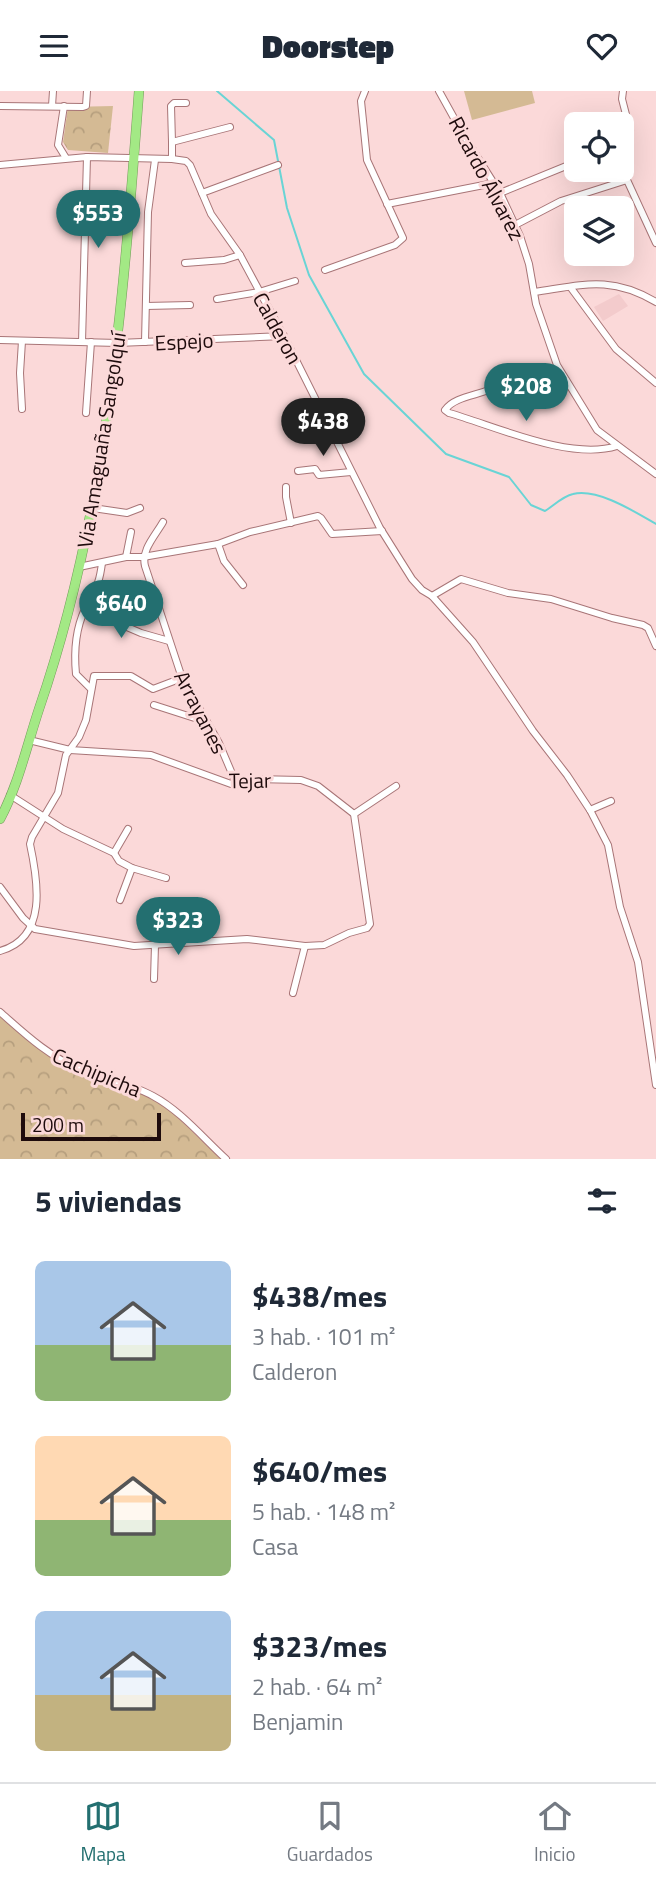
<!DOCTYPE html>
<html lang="es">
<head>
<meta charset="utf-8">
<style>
  body { margin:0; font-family:"Titillium Web",sans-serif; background:#f2f2f3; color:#1f2937; height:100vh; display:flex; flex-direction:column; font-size:26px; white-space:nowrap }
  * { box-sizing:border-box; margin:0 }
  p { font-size:23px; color:#747a83 }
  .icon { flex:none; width:38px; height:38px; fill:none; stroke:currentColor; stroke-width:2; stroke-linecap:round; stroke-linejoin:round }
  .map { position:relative; height:1068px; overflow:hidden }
  .details { display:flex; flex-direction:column; background:#fff; flex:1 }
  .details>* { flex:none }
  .controls { position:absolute; left:564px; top:21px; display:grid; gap:14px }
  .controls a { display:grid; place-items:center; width:70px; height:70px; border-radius:10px; background:#fff; box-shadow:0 7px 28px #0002; font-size:35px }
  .scale { position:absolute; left:21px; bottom:18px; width:140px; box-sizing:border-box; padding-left:7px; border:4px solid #1e0b0c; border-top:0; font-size:19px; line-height:24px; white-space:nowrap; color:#1e0b0c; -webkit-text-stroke:5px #fbd9d9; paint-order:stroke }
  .price { position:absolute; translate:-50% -60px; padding:0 16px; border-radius:24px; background:#236f70; color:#fff; font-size:23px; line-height:46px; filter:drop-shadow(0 2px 4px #0008) }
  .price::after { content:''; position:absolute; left:50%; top:42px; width:21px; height:16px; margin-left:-10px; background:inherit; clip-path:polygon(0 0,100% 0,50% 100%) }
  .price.selected { background:#222; color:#fff }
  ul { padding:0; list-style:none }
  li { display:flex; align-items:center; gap:21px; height:175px; padding:0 35px }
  li span { display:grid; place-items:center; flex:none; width:196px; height:140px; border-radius:10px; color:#555 }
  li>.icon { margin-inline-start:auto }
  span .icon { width:84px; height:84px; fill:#fffc; stroke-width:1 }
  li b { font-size:30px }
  h2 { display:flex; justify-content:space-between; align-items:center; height:84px; padding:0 35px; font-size:30px }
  header { display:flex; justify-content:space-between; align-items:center; height:91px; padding:0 35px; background:#fff; font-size:32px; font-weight:800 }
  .tab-bar { display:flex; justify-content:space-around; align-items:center; height:98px; border-top:2px solid #e0e1e3; background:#fff; font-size:19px; color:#747a83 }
  .tab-bar a { display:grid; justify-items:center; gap:4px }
  .tab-bar .selected { color:#236f70 }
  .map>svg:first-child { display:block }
  .built { fill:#f3cbcc }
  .park { fill:url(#park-crowns) }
  .garden { fill:#d4ba94 }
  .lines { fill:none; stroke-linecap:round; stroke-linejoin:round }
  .stream { stroke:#69d4d5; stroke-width:2 }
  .minor-casing { stroke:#a87577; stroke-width:8 }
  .highway-casing { stroke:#749b5b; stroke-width:10 }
  .minor { stroke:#fff; stroke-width:6 }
  .highway { stroke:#a3e985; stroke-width:9 }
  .labels { text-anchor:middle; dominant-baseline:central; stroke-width:6; stroke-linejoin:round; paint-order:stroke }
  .street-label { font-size:21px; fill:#1e0b0c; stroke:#fbd9d9 }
</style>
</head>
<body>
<header><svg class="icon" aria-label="menu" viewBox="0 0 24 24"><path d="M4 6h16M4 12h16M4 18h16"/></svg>Doorstep<svg class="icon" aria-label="heart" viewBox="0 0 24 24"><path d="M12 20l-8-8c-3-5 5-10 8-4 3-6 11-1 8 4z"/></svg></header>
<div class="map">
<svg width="656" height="1068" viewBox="0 0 656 1068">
  <defs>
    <pattern id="park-crowns" width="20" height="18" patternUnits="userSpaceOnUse" patternTransform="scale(1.75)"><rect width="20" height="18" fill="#d4ba94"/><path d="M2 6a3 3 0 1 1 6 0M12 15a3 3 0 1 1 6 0" fill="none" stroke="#b69f7e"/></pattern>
  </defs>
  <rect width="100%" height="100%" fill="#fbd9d9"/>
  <!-- built -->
  <path class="built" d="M619 203 628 215 603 230 594 216Z"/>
  <!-- park -->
  <g class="park">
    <path d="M113 15 108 62 68 59 63 51 68 16Z"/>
    <path d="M0 922 60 971 132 996 154 1008 170 1019 221 1068H0Z"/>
  </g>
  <!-- garden -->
  <path class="garden" d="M464 0H532L535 12 472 29Z"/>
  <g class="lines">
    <!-- stream -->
    <path class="stream" d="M217 0 274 49 287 117 309 184 364 283 446 363 509 386 531 414 545 420C553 415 563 405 573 403 598 397 635 421 656 433"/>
    <defs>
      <g id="minor">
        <path d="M439 0 464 45 500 102 520 145 529 173 536 213 557 274 597 339 656 383"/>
        <path d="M623 0 622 8 630 39"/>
        <path d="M0 15 83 16 86 15 87 0"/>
        <path d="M52 15 53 0"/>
        <path d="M64 15 58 54 66 67"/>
        <path d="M172 51 171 15 174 12H186"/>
        <path d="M172 68V51L230 36"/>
        <path d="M621 71 627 89"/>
        <path d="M0 74 87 66 172 68 186 70 190 74 211 123 240 164 291 259 380 437 412 488 422 499 432 505 461 488 508 502 551 508 612 527 643 534 648 537 656 555"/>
        <path d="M202 102 278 74"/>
        <path d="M500 102 576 71"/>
        <path d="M387 113 494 92"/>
        <path d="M85 133H128"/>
        <path d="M515 134 561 110 627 89 656 152"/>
        <path d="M185 172 224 169 240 164"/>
        <path d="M325 179 395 154 403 147 367 69 361 10 365 0"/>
        <path d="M571 197 616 258 656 292"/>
        <path d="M534 201C583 194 610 184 656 211"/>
        <path d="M217 208 259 201 295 190"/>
        <path d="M146 215 190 214"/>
        <path d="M0 249 118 252 284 245"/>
        <path d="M82 251 87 66"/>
        <path d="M145 251 148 121 155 69"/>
        <path d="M502 292C486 305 456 303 445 319L449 322C495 335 570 370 617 355"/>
        <path d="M22 318 20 282 22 250"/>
        <path d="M86 322 91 251"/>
        <path d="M298 380 315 378 319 384 351 381"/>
        <path d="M286 396V406L291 432"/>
        <path d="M93 417 127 422 140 417"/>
        <path d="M163 431C155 445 141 459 145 475L182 587 219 652 236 692"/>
        <path d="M218 453 224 470 243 494"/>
        <path d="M126 466 131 441"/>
        <path d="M79 476 126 466H143L218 453 250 441 318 425 321 427 332 443 382 440"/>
        <path d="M432 505 473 551 533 640 567 684 590 719 608 754 620 816 638 871 656 994"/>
        <path d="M85 518 141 542 169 550"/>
        <path d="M91 598 76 583C74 562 76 537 85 518 95 497 99 496 102 472"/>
        <path d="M154 614 207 631"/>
        <path d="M10 704 63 738 114 762 119 770 132 777 166 787"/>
        <path d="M590 719 611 710"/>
        <path d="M354 723 396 695"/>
        <path d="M114 762 128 738"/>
        <path d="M0 796 23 827 35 838 134 855 247 848 305 855 324 854 349 842 367 837 370 833 354 723 318 695 301 689 253 688 231 693 151 664 70 659 29 649"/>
        <path d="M120 809 132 777"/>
        <path d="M0 860C48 847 38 790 30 753L32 746 58 702 66 664 79 646 86 629 94 585H131L153 598 182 587"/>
        <path d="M154 888 155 854"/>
        <path d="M293 902 305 855"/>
        <path d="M0 921C24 942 48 965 78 977 103 987 129 992 153 1005 181 1020 203 1047 226 1068"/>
      </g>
      <path id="highway" d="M0 728C18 695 27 654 39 618 108 417 123 210 139 0"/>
    </defs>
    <!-- minor casing -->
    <use href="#minor" class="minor-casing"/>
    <!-- highway casing -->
    <use href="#highway" class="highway-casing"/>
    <!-- minor -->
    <use href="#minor" class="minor"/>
    <!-- highway -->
    <use href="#highway" class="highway"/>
  </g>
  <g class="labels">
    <!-- street labels -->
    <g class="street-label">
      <text transform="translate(487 87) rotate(62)">Ricardo Álvarez</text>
      <text transform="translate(278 237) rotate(61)">Calderon</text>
      <text transform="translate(184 250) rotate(-3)">Espejo</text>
      <text transform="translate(101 349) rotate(-81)">Via Amaguaña Sangolquí</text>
      <text transform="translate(201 621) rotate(63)">Arrayanes</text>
      <text transform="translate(250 689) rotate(-1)">Tejar</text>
      <text transform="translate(97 981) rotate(23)">Cachipicha</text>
    </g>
  </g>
</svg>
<div class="controls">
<a><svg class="icon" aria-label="locate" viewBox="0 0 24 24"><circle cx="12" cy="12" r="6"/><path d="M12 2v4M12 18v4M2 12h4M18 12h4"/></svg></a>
<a><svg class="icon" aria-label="layers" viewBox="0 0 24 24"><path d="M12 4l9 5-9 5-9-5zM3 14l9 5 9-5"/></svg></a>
</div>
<div class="scale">200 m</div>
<b class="price" style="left:98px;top:159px">$553</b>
<b class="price" style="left:526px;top:332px">$208</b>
<b class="price selected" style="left:323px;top:367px">$438</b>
<b class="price" style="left:121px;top:549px">$640</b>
<b class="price" style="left:178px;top:866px">$323</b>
</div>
<section class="details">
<h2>5 viviendas<svg class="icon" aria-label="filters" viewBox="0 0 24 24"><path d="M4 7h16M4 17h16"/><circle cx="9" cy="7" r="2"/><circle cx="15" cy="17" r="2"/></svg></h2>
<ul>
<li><span style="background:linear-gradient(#a9c7e8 60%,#8fb573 0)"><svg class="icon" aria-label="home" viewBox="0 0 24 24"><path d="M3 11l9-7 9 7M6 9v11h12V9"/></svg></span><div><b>$438/mes</b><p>3 hab. · 101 m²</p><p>Calderon</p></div></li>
<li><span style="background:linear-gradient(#ffd9b3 60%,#8fb573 0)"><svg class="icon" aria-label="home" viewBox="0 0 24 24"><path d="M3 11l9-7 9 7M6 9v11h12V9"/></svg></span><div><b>$640/mes</b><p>5 hab. · 148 m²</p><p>Casa</p></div></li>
<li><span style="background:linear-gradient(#a9c7e8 60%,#c2b280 0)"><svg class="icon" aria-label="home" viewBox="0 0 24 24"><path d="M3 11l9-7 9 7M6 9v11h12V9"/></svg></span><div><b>$323/mes</b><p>2 hab. · 64 m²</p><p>Benjamin</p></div></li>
</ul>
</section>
<nav class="tab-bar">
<a class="selected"><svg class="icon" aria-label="map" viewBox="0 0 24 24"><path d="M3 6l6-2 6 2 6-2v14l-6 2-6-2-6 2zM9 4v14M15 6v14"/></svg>Mapa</a>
<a><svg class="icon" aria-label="saved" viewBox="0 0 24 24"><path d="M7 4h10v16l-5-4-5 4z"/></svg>Guardados</a>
<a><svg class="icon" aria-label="home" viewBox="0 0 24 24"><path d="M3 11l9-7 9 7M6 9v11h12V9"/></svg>Inicio</a>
</nav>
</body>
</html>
